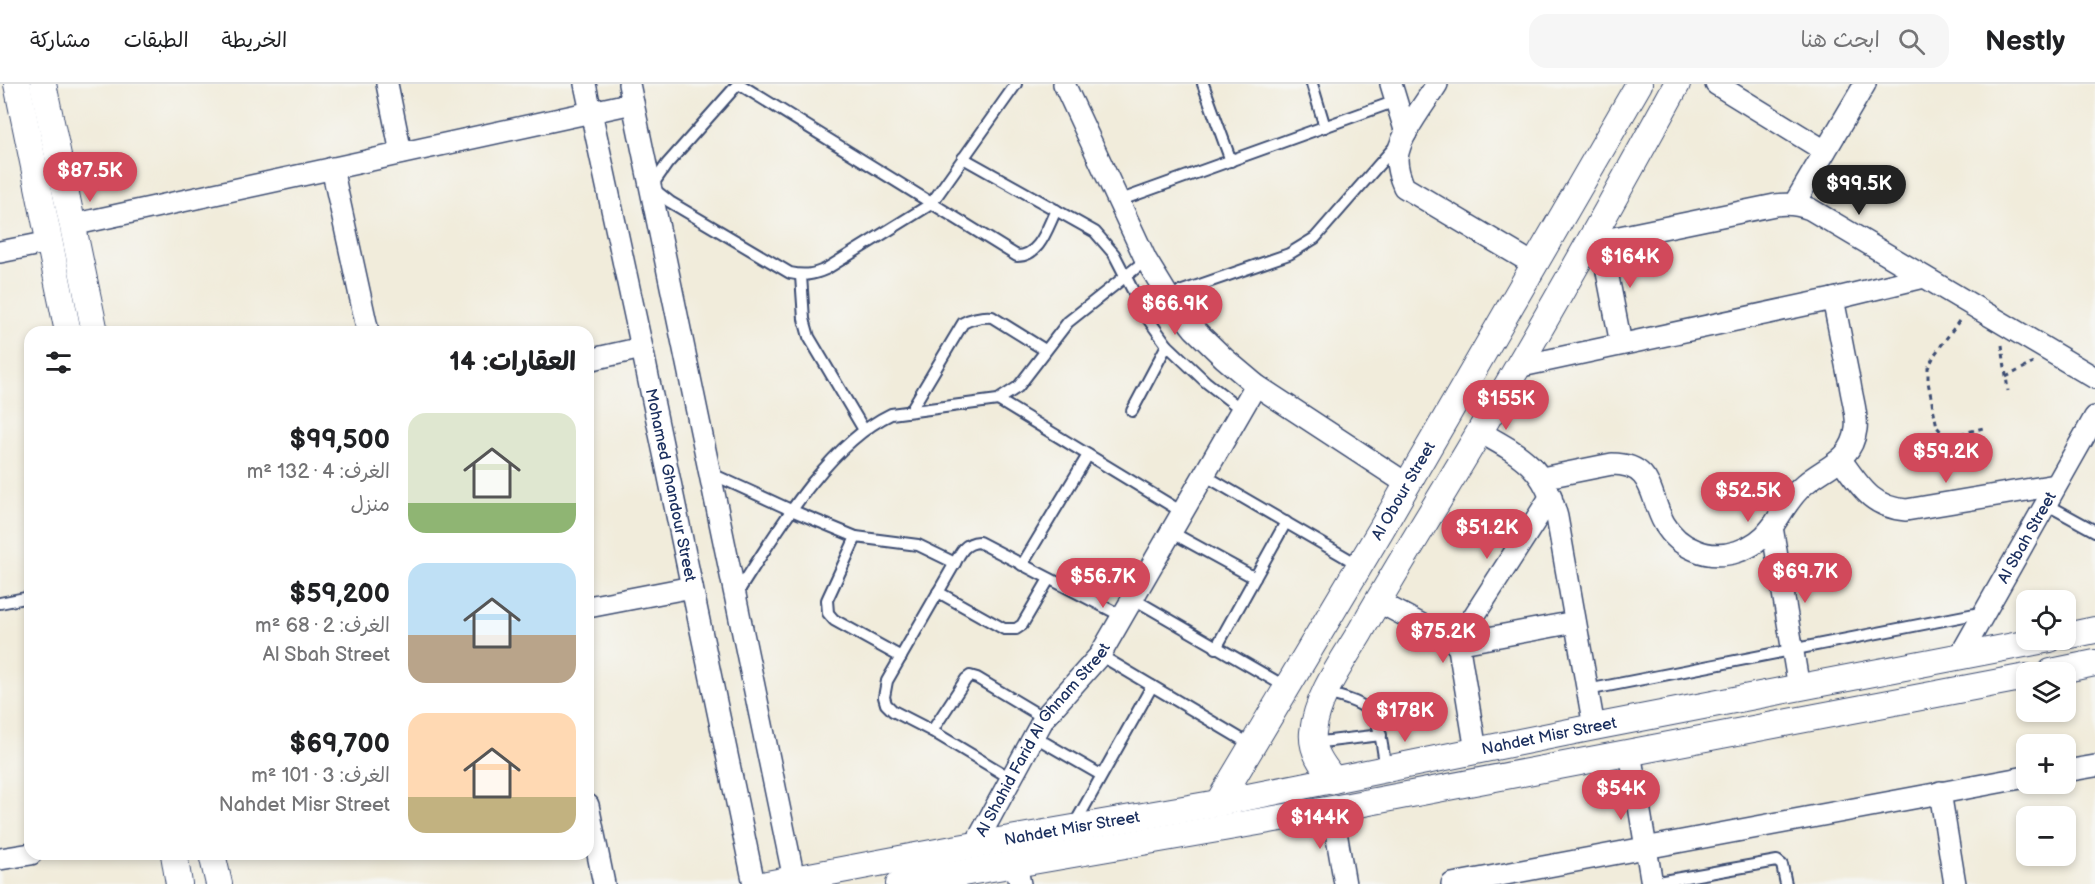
<!DOCTYPE html>
<html lang="ar">
<head>
<meta charset="utf-8">
<style>
  body { margin:0; font-family:"Balsamiq Sans","Playpen Sans Arabic",sans-serif; background:#f6f6f6; color:#202124; direction:rtl; height:100vh; display:flex; flex-direction:column; font-size:22px; white-space:nowrap }
  * { box-sizing:border-box; margin:0 }
  p { font-size:20px; color:#757577 }
  .icon { flex:none; width:33px; height:33px; fill:none; stroke:currentColor; stroke-width:2; stroke-linecap:round; stroke-linejoin:round }
  .map { position:relative; flex:1; overflow:hidden; direction:ltr }
  .details { position:absolute; left:24px; top:242px; width:570px; height:534px; display:flex; flex-direction:column; background:#fff; border-radius:18px; box-shadow:0 3px 9px #0003; direction:rtl }
  .details>* { flex:none }
  .tools { position:absolute; left:2016px; top:506px; display:grid; gap:12px }
  .tools a { display:grid; place-items:center; width:60px; height:60px; border-radius:12px; background:#fff; box-shadow:0 3px 9px #0003; font-size:30px }
  .price { position:absolute; translate:-50% -51px; padding:0 14px; border-radius:21px; background:#d1495b; color:#fff; font-size:20px; line-height:39px; filter:drop-shadow(0 2px 3px #0008) }
  .price::after { content:''; position:absolute; left:50%; top:36px; width:18px; height:14px; margin-left:-9px; background:inherit; clip-path:polygon(0 0,100% 0,50% 100%) }
  .price.current { background:#222; color:#fff }
  ul { padding:0; list-style:none }
  li { display:flex; align-items:center; gap:18px; height:150px; padding:0 18px }
  li span { display:grid; place-items:center; flex:none; width:168px; height:120px; border-radius:18px; color:#555 }
  li>.icon { margin-inline-start:auto }
  span .icon { width:72px; height:72px; fill:#fffc; stroke-width:1 }
  li b { font-size:26px }
  h2 { display:flex; justify-content:space-between; align-items:center; height:72px; padding:0 18px; font-size:26px }
  header { display:flex; align-items:center; gap:36px; box-sizing:border-box; height:84px; padding:0 30px; background:#fff; border-bottom:2px solid #e0e0e0 }
  header strong { font-size:28px }
  nav { display:flex; gap:33px; margin-inline-start:auto; font-size:21px }
  .search { width:420px; height:54px; background:#f6f6f6; display:flex; align-items:center; gap:15px; box-sizing:border-box; padding:0 21px; border-radius:18px; color:#757577; font-size:22px }
  .map>svg:first-child { display:block }
  .lines { fill:none; stroke-linecap:round; stroke-linejoin:round }
  .service-casing { stroke:#3b4b71; stroke-width:14 }
  .minor-casing { stroke:#3b4b71; stroke-width:24 }
  .tertiary-casing { stroke:#3b4b71; stroke-width:28 }
  .path { stroke:#3b4b71; stroke-width:3; stroke-dasharray:4.5 4.5; stroke-linecap:butt }
  .service { stroke:#fff; stroke-width:10 }
  .minor { stroke:#fff; stroke-width:21 }
  .tertiary { stroke:#fff; stroke-width:26 }
  .labels { text-anchor:middle; dominant-baseline:central; stroke-width:6; stroke-linejoin:round; paint-order:stroke }
  .street-label { font-size:16px; fill:#1b2f5e; stroke:#f6f6f2 }
</style>
</head>
<body>
<header>
<strong>Nestly</strong>
<div class="search"><svg class="icon" aria-label="search" viewBox="0 0 24 24"><circle cx="10" cy="10" r="6"/><path d="M15 15l6 6"/></svg>ابحث هنا</div>
<nav><a>الخريطة</a><a>الطبقات</a><a>مشاركة</a></nav>
</header>
<div class="map">
<svg width="2095" height="800" viewBox="0 0 2095 800">
  <rect width="100%" height="100%" fill="#f6f6f2"/>
  <filter id="ink" filterUnits="userSpaceOnUse"><feTurbulence type="fractalNoise" baseFrequency=".0167" numOctaves="2"/><feDisplacementMap in="SourceGraphic" scale="12" xChannelSelector="R" yChannelSelector="G"/><feConvolveMatrix kernelMatrix="1 2 1 2 8 2 1 2 1" color-interpolation-filters="sRGB"/></filter>
  <filter id="wash" filterUnits="userSpaceOnUse"><feTurbulence type="fractalNoise" baseFrequency=".008" numOctaves="4" result="noise"/><feDisplacementMap in="SourceGraphic" scale="24" xChannelSelector="R" yChannelSelector="G"/><feGaussianBlur stdDeviation="1.35" result="paint"/><feColorMatrix in="noise" values="0 0 0 0 0 0 0 0 0 0 0 0 0 0 0 0 0 1.4 0 .05"/><feComposite in="paint" operator="in"/></filter>
  <g filter="url(#wash)">
    <rect width="100%" height="100%" fill="#f1ecdb"/>
  </g>
  <g filter="url(#ink)">
    <g class="lines">
      <defs>
        <g id="service">
          <path d="M738 0 667 80 651 103 670 118 790 189C804 192 813 191 826 185L931 120 1016 0"/>
          <path d="M739 0 1017 172C1040 172 1047 144 1056 126"/>
          <path d="M1203 0 1231 77"/>
          <path d="M1312 0 1325 43"/>
          <path d="M963 74 1095 148 1114 170 1146 232 1167 261 1206 298 1242 326"/>
          <path d="M1118 117 1396 17"/>
          <path d="M801 192 804 235 809 253 864 346"/>
          <path d="M1168 212 1289 170 1315 154 1396 61"/>
          <path d="M998 316 1182 428"/>
          <path d="M911 326 963 239C973 234 981 232 992 233L1045 266"/>
          <path d="M1132 327 1167 261"/>
          <path d="M710 389 791 426 856 453 918 461 955 479 887 597 884 613 886 620 893 627 932 647 1012 695"/>
          <path d="M1204 391 1359 481"/>
          <path d="M2046 420 2095 447"/>
          <path d="M1171 448 1255 494"/>
          <path d="M856 453 827 516 828 529 834 536 901 573"/>
          <path d="M955 479C961 467 965 459 979 458L1122 532"/>
          <path d="M1022 481 1088 371"/>
          <path d="M938 508 1004 545H1016L1022 541 1049 495"/>
          <path d="M736 511C774 452 826 361 891 330L998 316 1018 303 1068 238 1146 176"/>
          <path d="M1132 514 1286 603"/>
          <path d="M0 519 30 513"/>
          <path d="M1216 564 1286 438"/>
          <path d="M1100 571 1253 662"/>
          <path d="M1587 606 1985 528"/>
          <path d="M1325 609C1381 622 1377 632 1386 685"/>
          <path d="M932 647 966 595 970 592 977 594 1044 634"/>
          <path d="M1035 653 1101 691"/>
          <path d="M1313 659 1381 651"/>
          <path d="M1073 743 1152 602"/>
          <path d="M1652 799 1777 777 1782 781 1786 800"/>
        </g>
        <g id="minor">
          <path d="M387 0 401 69"/>
          <path id="s1" d="M585 0 642 264 754 800"/>
          <path d="M629 0 794 795"/>
          <path d="M1064 0 1146 176 1168 212 1194 245 1224 274 1256 301 1407 400"/>
          <path d="M1391 0 1406 49"/>
          <path d="M1437 0C1425 20 1399 51 1397 75 1397 85 1400 94 1404 103L1535 181"/>
          <path d="M1716 0 1825 67"/>
          <path d="M332 84 368 248"/>
          <path d="M1794 120 1865 0"/>
          <path d="M72 141 633 19"/>
          <path d="M1601 157 1621 260"/>
          <path d="M1590 159 1775 121C1788 119 1798 120 1810 125L2095 294"/>
          <path d="M0 168 50 158"/>
          <path d="M588 276 642 264"/>
          <path d="M1517 283 1833 215 1924 193"/>
          <path d="M1480 348C1523 372 1544 383 1557 433L1594 643"/>
          <path d="M1841 376C1860 402 1871 423 1906 426L2056 401"/>
          <path d="M1542 394 1612 380C1654 380 1649 412 1664 439 1671 451 1682 461 1695 466 1722 478 1755 466 1772 443 1783 428 1790 412 1805 400 1826 382 1852 377 1856 345 1858 331 1852 315 1850 300 1844 272 1839 243 1833 215"/>
          <path d="M1772 443 1799 604"/>
          <path d="M1377 517 1453 557 1459 564 1476 667"/>
          <path d="M588 523 692 503"/>
          <path d="M1456 560 1551 412"/>
          <path d="M1456 560 1575 538"/>
          <path id="s2" d="M1960 572 2095 333"/>
          <path d="M1630 668 1652 800"/>
          <path d="M2066 687 2095 682"/>
          <path d="M1940 708 1955 800"/>
          <path d="M588 721 604 800"/>
          <path d="M1332 725 1345 800"/>
          <path id="s3" d="M975 761 1044 634 1100 571 1256 301"/>
          <path d="M0 775 31 770"/>
          <path d="M1016 780 1020 800"/>
          <path d="M1452 800 2026 693"/>
        </g>
        <g id="tertiary">
          <path d="M17 0 68 248"/>
          <path d="M43 0 95 248"/>
          <path d="M2066 552 2095 546"/>
          <path d="M2051 588 2095 579"/>
          <path d="M1334 696C1323 682 1311 667 1313 648 1317 612 1341 580 1359 550 1398 481 1440 415 1480 347 1548 233 1613 117 1677 0"/>
          <path id="s4" d="M1218 719 1382 444 1639 0"/>
          <path d="M174 770 179 800"/>
          <path d="M212 770 219 800"/>
          <path id="s5" d="M767 800 953 765 1218 719 1594 643 2050 555"/>
          <path d="M899 800 1338 724 2026 593"/>
        </g>
      </defs>
      <!-- service casing -->
      <use href="#service" class="service-casing"/>
      <!-- minor casing -->
      <use href="#minor" class="minor-casing"/>
      <!-- tertiary casing -->
      <use href="#tertiary" class="tertiary-casing"/>
      <!-- path -->
      <g class="path">
        <path d="M1959 237 1935 270 1928 284V298L1937 343 1943 350 1952 352 1987 343"/>
        <path d="M2002 261 2008 307"/>
        <path d="M2006 293 2033 279"/>
      </g>
      <!-- service -->
      <use href="#service" class="service"/>
      <!-- minor -->
      <use href="#minor" class="minor"/>
      <!-- tertiary -->
      <use href="#tertiary" class="tertiary"/>
    </g>
  </g>
  <g class="labels">
    <!-- street labels -->
    <g class="street-label">
      <text stroke="none"><textPath href="#s1" startOffset="410">Mohamed Ghandour Street</textPath></text>
      <text stroke="none"><textPath href="#s4" startOffset="363">Al Obour Street</textPath></text>
      <text stroke="none"><textPath href="#s2" startOffset="136">Al Sbah Street</textPath></text>
      <text stroke="none"><textPath href="#s5" startOffset="796">Nahdet Misr Street</textPath></text>
      <text stroke="none"><textPath href="#s3" startOffset="126">Al Shahid Farid Al Ghnam Street</textPath></text>
      <text stroke="none"><textPath href="#s5" startOffset="310">Nahdet Misr Street</textPath></text>
    </g>
  </g>
</svg>
<div class="tools">
<a><svg class="icon" aria-label="locate" viewBox="0 0 24 24"><circle cx="12" cy="12" r="6"/><path d="M12 2v4M12 18v4M2 12h4M18 12h4"/></svg></a>
<a><svg class="icon" aria-label="layers" viewBox="0 0 24 24"><path d="M12 4l9 5-9 5-9-5zM3 14l9 5 9-5"/></svg></a>
<a>+</a>
<a>−</a>
</div>
<b class="price" style="left:90px;top:119px">$87.5K</b>
<b class="price current" style="left:1859px;top:132px">$99.5K</b>
<b class="price" style="left:1630px;top:205px">$164K</b>
<b class="price" style="left:1175px;top:252px">$66.9K</b>
<b class="price" style="left:1506px;top:347px">$155K</b>
<b class="price" style="left:1946px;top:400px">$59.2K</b>
<b class="price" style="left:1748px;top:439px">$52.5K</b>
<b class="price" style="left:1487px;top:476px">$51.2K</b>
<b class="price" style="left:1805px;top:520px">$69.7K</b>
<b class="price" style="left:1103px;top:525px">$56.7K</b>
<b class="price" style="left:1443px;top:580px">$75.2K</b>
<b class="price" style="left:1405px;top:659px">$178K</b>
<b class="price" style="left:1621px;top:737px">$54K</b>
<b class="price" style="left:1320px;top:766px">$144K</b>
<section class="details">
<h2>العقارات: 14<svg class="icon" aria-label="filters" viewBox="0 0 24 24"><path d="M4 7h16M4 17h16"/><circle cx="9" cy="7" r="2"/><circle cx="15" cy="17" r="2"/></svg></h2>
<ul>
<li><span style="background:linear-gradient(#dfe7d0 75%,#8fb573 0)"><svg class="icon" aria-label="home" viewBox="0 0 24 24"><path d="M3 11l9-7 9 7M6 9v11h12V9"/></svg></span><div><b>$99,500</b><p>الغرف: 4 · 132 m²</p><p>منزل</p></div></li>
<li><span style="background:linear-gradient(#bfe0f5 60%,#b9a48a 0)"><svg class="icon" aria-label="home" viewBox="0 0 24 24"><path d="M3 11l9-7 9 7M6 9v11h12V9"/></svg></span><div><b>$59,200</b><p>الغرف: 2 · 68 m²</p><p>Al Sbah Street</p></div></li>
<li><span style="background:linear-gradient(#ffd9b3 70%,#c2b280 0)"><svg class="icon" aria-label="home" viewBox="0 0 24 24"><path d="M3 11l9-7 9 7M6 9v11h12V9"/></svg></span><div><b>$69,700</b><p>الغرف: 3 · 101 m²</p><p>Nahdet Misr Street</p></div></li>
</ul>
</section>
</div>
</body>
</html>
